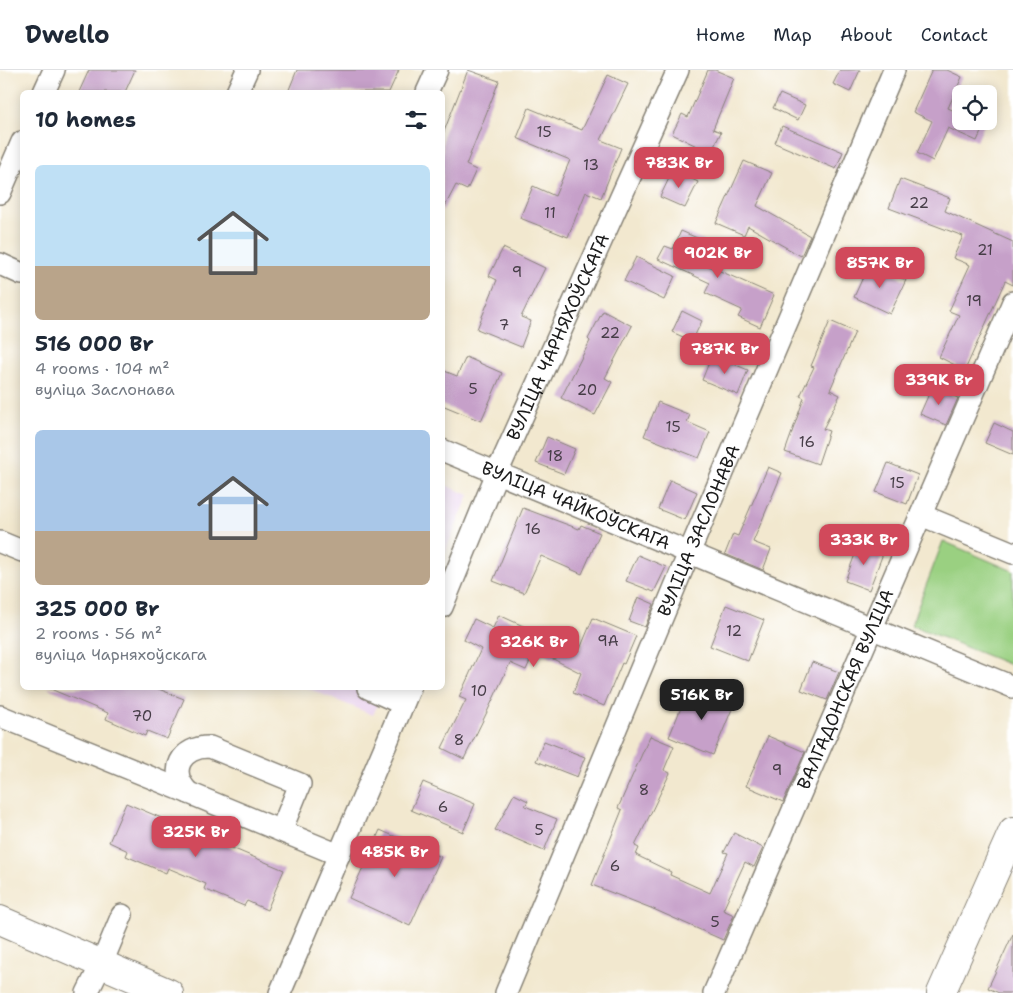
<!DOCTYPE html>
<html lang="en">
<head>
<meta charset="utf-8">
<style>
  body { margin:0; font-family:"Shantell Sans",sans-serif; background:#f6f6f7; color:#1f2937; height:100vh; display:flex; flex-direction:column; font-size:19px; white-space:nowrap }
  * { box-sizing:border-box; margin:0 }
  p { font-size:16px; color:#747a83 }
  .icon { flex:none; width:28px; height:28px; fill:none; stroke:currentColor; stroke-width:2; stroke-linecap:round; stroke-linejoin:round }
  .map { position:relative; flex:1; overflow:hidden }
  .side { position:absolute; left:20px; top:20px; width:425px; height:600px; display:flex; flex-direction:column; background:#fff; border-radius:8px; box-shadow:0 2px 12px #0003 }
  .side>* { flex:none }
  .fabs { position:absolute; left:952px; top:15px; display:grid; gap:10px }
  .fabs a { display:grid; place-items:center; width:45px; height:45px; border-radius:8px; background:#fff; box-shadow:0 2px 12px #0003; font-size:25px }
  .price { position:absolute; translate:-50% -42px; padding:0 11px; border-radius:10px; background:#d1495b; color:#fff; font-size:16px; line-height:32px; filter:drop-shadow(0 1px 2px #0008) }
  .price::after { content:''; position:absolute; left:50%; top:30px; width:15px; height:11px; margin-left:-8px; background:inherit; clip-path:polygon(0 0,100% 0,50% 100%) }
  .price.selected { background:#222; color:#fff }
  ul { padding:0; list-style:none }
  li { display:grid; align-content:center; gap:10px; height:265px; padding:0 15px }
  li span { display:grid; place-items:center; height:155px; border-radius:8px; color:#555 }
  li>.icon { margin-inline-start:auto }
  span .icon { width:90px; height:90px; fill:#fffc; stroke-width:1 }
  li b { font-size:21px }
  h2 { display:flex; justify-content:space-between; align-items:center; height:60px; padding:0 15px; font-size:21px }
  header { display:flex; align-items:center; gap:30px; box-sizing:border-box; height:70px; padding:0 25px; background:#fff; border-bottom:1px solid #e0e1e3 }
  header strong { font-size:24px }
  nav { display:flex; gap:28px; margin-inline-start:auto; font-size:18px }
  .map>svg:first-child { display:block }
  .built { fill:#e9d2ed }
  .green { fill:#9ad081; stroke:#5b764e }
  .building { fill:#c6a0c9 }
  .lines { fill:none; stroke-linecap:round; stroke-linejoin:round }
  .minor-casing { stroke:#878276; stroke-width:24 }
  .major-casing { stroke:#878276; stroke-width:30 }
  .minor { stroke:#fff; stroke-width:21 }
  .major { stroke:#fff; stroke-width:28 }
  .labels { text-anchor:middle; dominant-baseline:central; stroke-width:4; stroke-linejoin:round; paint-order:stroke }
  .number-label { font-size:15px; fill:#463d47 }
  .street-label { font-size:18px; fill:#1c1c1c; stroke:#fff }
</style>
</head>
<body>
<header>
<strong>Dwello</strong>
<nav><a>Home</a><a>Map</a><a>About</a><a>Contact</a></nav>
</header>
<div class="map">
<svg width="1013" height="923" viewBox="0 0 1013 923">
  <rect width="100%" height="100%" fill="#fff"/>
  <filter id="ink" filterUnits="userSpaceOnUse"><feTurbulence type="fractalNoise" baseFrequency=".02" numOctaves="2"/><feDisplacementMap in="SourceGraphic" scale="10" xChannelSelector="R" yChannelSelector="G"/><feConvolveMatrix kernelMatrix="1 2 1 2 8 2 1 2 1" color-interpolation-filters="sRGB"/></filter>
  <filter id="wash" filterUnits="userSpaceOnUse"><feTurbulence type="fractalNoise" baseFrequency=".0096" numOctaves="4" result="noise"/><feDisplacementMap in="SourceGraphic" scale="20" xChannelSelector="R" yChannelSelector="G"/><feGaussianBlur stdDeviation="1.12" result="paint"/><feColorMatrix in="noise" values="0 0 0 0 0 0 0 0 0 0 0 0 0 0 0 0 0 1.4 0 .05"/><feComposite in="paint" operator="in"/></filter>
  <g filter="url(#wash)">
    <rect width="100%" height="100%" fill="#f2e8cf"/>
    <!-- built -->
    <g class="built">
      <path d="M443 414 469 425 443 486Z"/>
      <path d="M307 618H385L373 645Z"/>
    </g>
    <!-- green -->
    <path class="green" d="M943 471 1013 501V596L911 555Z"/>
    <g id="blocks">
      <!-- building -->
      <g class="building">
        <path d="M89 0H135L125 22H79Z"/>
        <path d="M297 0H399L389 22H288Z"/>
        <path d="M468 0 499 11 466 95 476 100 467 120 456 115 442 142 443 64Z"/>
        <path d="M708 0H715L734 8 713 59 721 62 711 83 672 64 682 44 688 47Z"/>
        <path d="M840 0H860L850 22 833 14Z"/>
        <path d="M932 0H947L962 7 948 38 961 44V51H986L977 71 948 58 933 91 917 83 932 51 913 42Z"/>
        <path d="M608 5 628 14 601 70 621 78 601 128 586 122 568 167 520 148 533 116 555 126 570 90 517 68 529 38 582 60Z"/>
        <path d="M780 24 805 35 798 50 773 38Z"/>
        <path d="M782 56 843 82 836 99 775 73Z"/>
        <path d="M744 91 772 103 757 136 810 166 801 186 748 156 744 165 716 153Z"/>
        <path d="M673 100 698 112 685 138 660 127Z"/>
        <path d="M900 109 950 128 945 141 1013 172V215L1005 211 965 300 939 287 959 245 949 241 970 195 953 188 963 166 889 138Z"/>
        <path d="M681 161 711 174 702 193 774 225 760 257 738 247 742 240 705 223 710 213 658 189 665 176 673 179Z"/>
        <path d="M503 178 545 198 521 247 531 251 521 277 477 259 497 210 489 206Z"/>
        <path d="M636 187 675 206 664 230 624 211Z"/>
        <path d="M869 194 906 210 890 244 854 227Z"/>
        <path d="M603 241 632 256 605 308 612 312 595 345 561 328 590 271 588 269Z"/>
        <path d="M682 241 702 251 692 271 672 262Z"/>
        <path d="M830 251 855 262 830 320 840 325 823 359 829 361 818 394 785 382 804 328 800 326 814 297 811 296Z"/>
        <path d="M712 285 748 300 738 325 702 310Z"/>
        <path d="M466 287 502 303 481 351 442 335V300L457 306Z"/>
        <path d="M932 317 958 328 946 355 920 344Z"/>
        <path d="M658 332 690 345 687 352 710 362 699 388 644 366Z"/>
        <path d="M994 353 1013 362V385L985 373Z"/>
        <path d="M547 367 575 379 564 404 536 393Z"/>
        <path d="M888 393 918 405 907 434 876 422Z"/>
        <path d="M768 397 782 403 753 472 771 479 763 500 725 484 733 464 738 466Z"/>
        <path d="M670 410 697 422 685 450 658 439Z"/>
        <path d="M523 438 579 459 581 455 600 463 582 504 541 486 524 523 493 511Z"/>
        <path d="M860 471 884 481 869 520 845 511Z"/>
        <path d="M638 485 666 497 654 522 626 511Z"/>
        <path d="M638 527 654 534 645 557 629 551Z"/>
        <path d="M726 535 764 550 748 591 710 576Z"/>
        <path d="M499 545 556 571 558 567 580 579 593 548 636 566 624 594 622 593 604 636 573 623 581 603 535 580 526 600 510 593 488 640 464 689 442 678 466 630 459 627 481 579 464 570 474 549 493 558Z"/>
        <path d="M812 592 839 602 827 630 801 620Z"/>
        <path d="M690 616 734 634 713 685 669 667Z"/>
        <path d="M48 618H156L184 629 167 669 147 661 145 666 106 649 108 643Z"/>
        <path d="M650 666 674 676 664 700 670 703 635 776 639 778 636 785 671 802 670 805 710 823 728 783 724 782 734 763 763 778 754 797 745 792 723 840 734 845 723 870 651 838 592 815 622 740 618 738Z"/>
        <path d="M768 666 805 682 783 732 746 716Z"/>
        <path d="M544 671 585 687 577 707 536 691Z"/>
        <path d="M423 712 475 734 463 762 411 740Z"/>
        <path d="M514 724 528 731 525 736 557 749 544 781 495 760Z"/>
        <path d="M126 733 284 800 267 840 247 831 244 836 204 819 206 814 168 798 166 803 126 786 128 781 109 772Z"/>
        <path d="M380 760 441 787 410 856 349 828Z"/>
        <path d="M1013 864V923H999L988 918Z"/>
      </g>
    </g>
  </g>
  <g filter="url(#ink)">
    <use href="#blocks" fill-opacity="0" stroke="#878276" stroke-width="1"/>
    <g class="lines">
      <defs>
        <g id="minor">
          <path d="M44 22 54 0"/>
          <path d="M237 22 247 0"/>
          <path d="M427 22 437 0"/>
          <path d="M0 123 22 72"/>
          <path d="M0 194 22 204"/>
          <path id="s1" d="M442 380 1013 617"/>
          <path d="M921 445 1013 483"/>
          <path d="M0 472 22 481"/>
          <path id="s2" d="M442 537 497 403 678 0"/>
          <path d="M368 618 403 634"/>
          <path d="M0 646 189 723"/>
          <path d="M281 761 300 714 210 677C181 676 167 702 189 723L339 785"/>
          <path d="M87 923 102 893 122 845"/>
          <path d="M280 923 410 618"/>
          <path id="s3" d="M506 923 689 483 894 0"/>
          <path id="s4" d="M714 923 1013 232"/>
        </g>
        <g id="major">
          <path d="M0 850 169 923"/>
          <path d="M941 923 1013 761"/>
        </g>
      </defs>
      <!-- minor casing -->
      <use href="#minor" class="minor-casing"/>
      <!-- major casing -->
      <use href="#major" class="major-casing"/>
      <!-- minor -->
      <use href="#minor" class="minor"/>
      <!-- major -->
      <use href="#major" class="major"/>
    </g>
  </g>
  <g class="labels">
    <!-- number labels -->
    <g class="number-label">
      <text x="544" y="62">15</text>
      <text x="591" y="95">13</text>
      <text x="919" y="133">22</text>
      <text x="550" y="143">11</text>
      <text x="985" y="180">21</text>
      <text x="517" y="202">9</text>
      <text x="974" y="231">19</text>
      <text x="504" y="255">7</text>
      <text x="610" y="263">22</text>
      <text x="473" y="319">5</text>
      <text x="587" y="320">20</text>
      <text x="673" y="357">15</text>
      <text x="807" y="372">16</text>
      <text x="555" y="386">18</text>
      <text x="897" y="413">15</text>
      <text x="533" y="459">16</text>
      <text x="734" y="561">12</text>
      <text x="608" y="571">9А</text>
      <text x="479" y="621">10</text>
      <text x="142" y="646">70</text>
      <text x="459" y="670">8</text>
      <text x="777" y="700">9</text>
      <text x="644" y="720">8</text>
      <text x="443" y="737">6</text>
      <text x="539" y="760">5</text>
      <text x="615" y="796">6</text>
      <text x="715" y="852">5</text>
    </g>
    <!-- street labels -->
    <g class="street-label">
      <text stroke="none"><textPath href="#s2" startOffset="294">ВУЛІЦА ЧАРНЯХОЎСКАГА</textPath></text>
      <text stroke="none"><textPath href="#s1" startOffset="145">ВУЛІЦА ЧАЙКОЎСКАГА</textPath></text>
      <text stroke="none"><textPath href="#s3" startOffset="501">ВУЛІЦА ЗАСЛОНАВА</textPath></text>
      <text stroke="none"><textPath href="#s4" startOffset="331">ВАЛГАДОНСКАЯ ВУЛІЦА</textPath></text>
    </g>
  </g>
</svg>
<div class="fabs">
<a><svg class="icon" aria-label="locate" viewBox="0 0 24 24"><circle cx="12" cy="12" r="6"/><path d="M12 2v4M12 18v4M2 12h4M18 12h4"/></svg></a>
</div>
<b class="price" style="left:679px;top:119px">783K Br</b>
<b class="price" style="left:718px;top:209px">902K Br</b>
<b class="price" style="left:880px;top:219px">857K Br</b>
<b class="price" style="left:725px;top:305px">787K Br</b>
<b class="price" style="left:939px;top:336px">339K Br</b>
<b class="price" style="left:864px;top:496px">333K Br</b>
<b class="price" style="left:534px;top:598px">326K Br</b>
<b class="price selected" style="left:702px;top:651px">516K Br</b>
<b class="price" style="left:196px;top:788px">325K Br</b>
<b class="price" style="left:395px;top:808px">485K Br</b>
<section class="side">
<h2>10 homes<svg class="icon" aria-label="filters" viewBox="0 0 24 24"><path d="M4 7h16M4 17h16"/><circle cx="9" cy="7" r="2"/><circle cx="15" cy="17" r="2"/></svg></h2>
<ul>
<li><span style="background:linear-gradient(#bfe0f5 65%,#b9a48a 0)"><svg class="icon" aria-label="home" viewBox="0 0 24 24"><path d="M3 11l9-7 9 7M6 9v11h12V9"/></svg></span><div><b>516 000 Br</b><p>4 rooms · 104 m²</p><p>вуліца Заслонава</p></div></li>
<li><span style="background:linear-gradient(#a9c7e8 65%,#b9a48a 0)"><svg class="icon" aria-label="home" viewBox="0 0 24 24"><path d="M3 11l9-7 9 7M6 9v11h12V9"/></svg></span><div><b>325 000 Br</b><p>2 rooms · 56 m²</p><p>вуліца Чарняхоўскага</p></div></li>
</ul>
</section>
</div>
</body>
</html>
